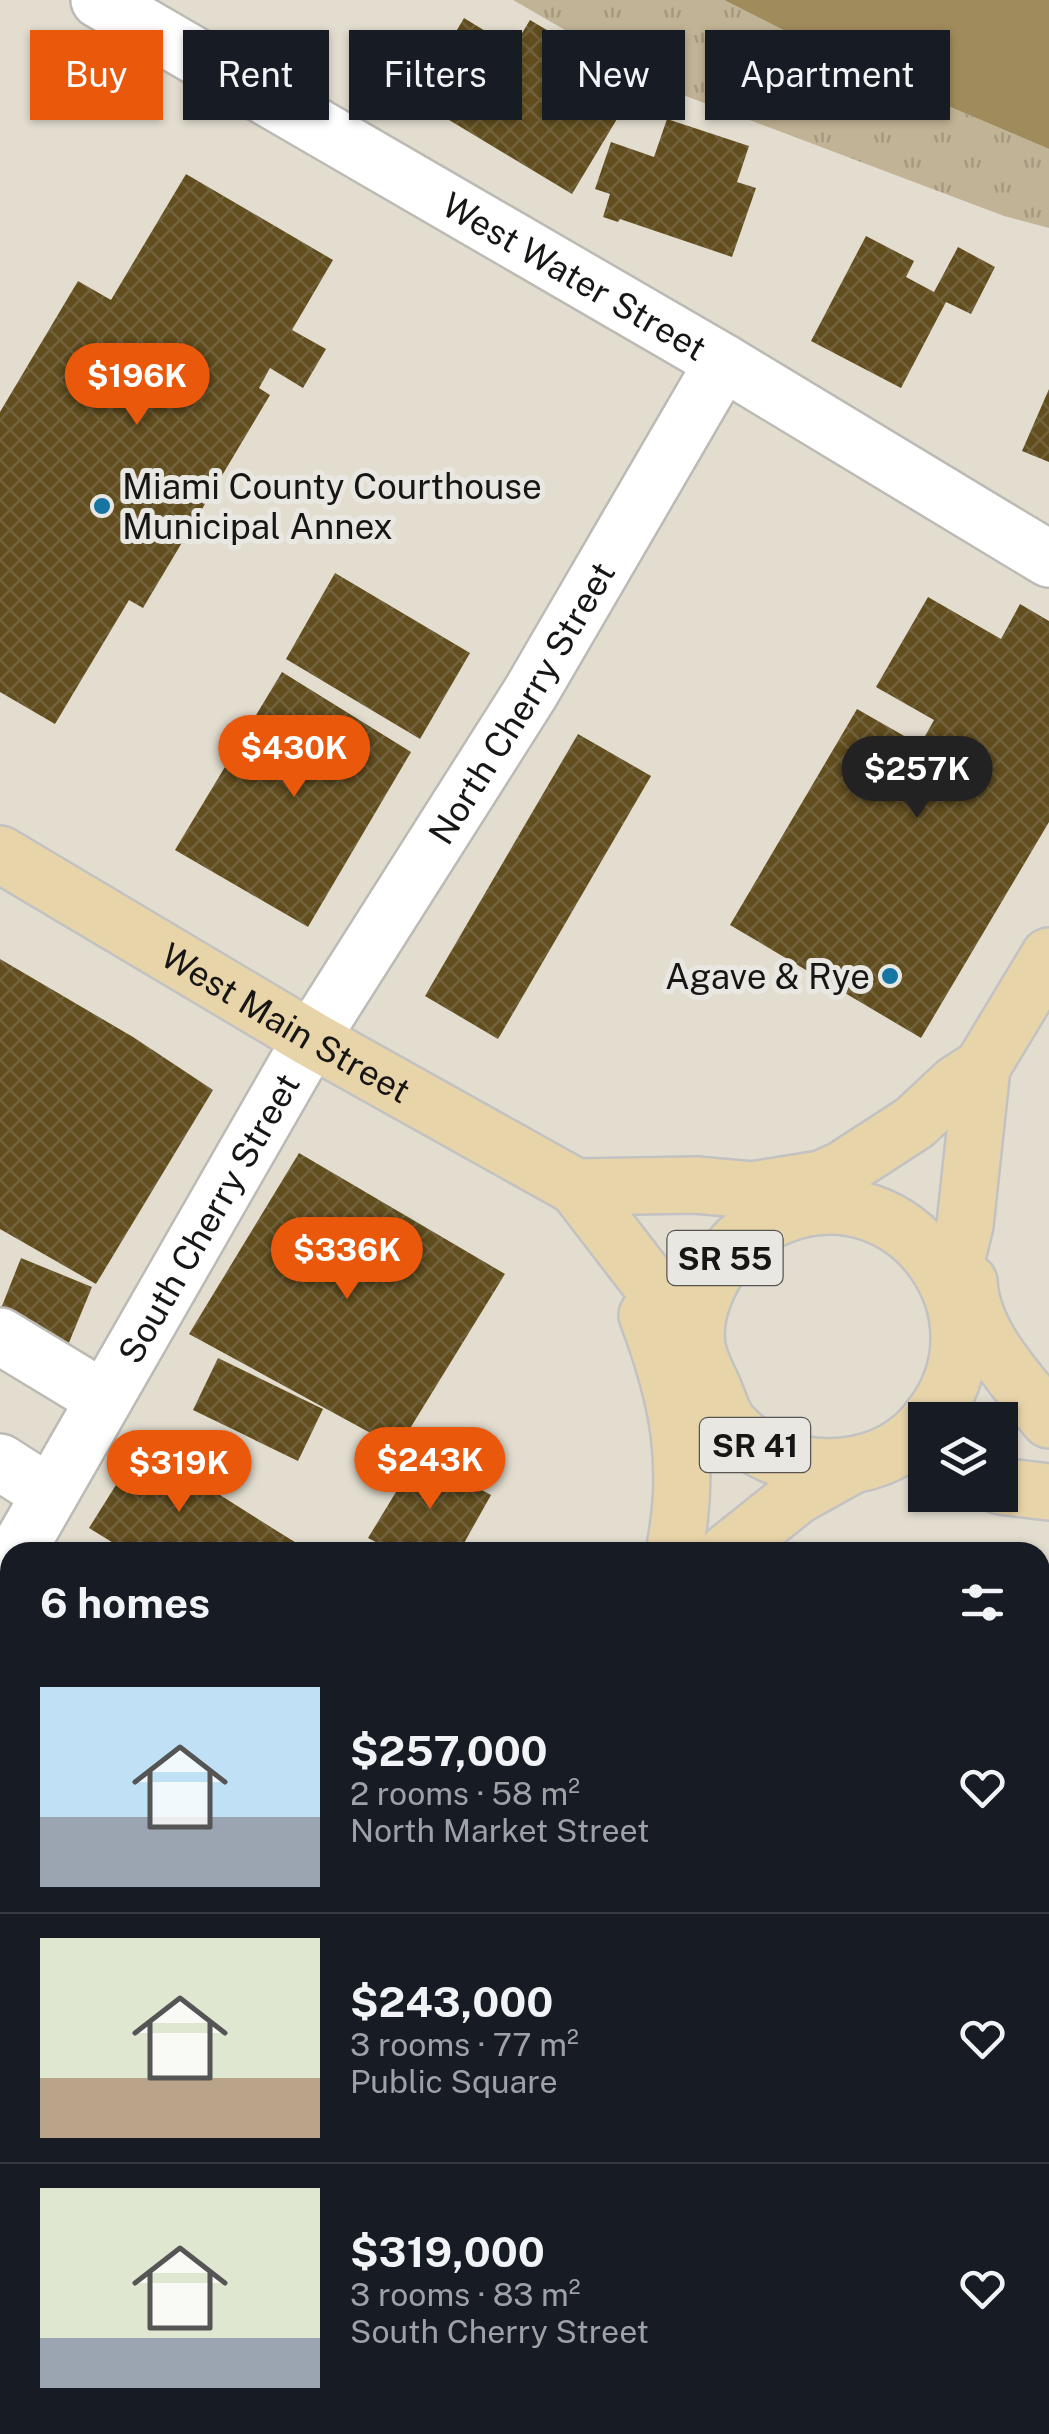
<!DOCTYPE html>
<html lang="en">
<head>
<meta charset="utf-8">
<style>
  body { margin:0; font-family:"Public Sans",sans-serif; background:#242831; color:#f1f3f6; height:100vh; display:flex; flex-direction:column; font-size:38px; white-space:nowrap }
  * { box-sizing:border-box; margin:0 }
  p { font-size:32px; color:#9ea1a6 }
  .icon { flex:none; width:55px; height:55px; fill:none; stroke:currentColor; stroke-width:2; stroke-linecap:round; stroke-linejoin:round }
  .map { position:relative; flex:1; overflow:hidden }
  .details { position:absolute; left:0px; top:1542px; width:1050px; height:892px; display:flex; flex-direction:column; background:#171b24; border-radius:30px 30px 0 0; box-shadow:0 2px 8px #0004 }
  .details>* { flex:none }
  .hud { position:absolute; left:30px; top:30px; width:990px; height:90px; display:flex; gap:20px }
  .tools { position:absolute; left:908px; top:1402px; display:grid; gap:20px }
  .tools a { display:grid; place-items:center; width:110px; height:110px; border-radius:0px; background:#171b24; box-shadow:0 2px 8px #0004; font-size:50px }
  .price { position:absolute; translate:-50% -85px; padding:0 22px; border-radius:35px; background:#ea580c; color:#fff; font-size:32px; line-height:65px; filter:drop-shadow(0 2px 5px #0008) }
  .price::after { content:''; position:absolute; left:50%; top:60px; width:30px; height:22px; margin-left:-15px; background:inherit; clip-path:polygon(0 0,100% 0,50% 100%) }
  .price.current { background:#222; color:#fff }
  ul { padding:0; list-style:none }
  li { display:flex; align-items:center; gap:30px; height:250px; padding:0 40px }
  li+li { border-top:2px solid #363941 }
  li span { display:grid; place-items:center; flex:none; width:280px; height:200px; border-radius:0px; color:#555 }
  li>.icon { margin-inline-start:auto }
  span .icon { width:120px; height:120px; fill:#fffc; stroke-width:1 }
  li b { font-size:42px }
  h2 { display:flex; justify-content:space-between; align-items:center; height:120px; padding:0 40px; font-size:42px }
  .pill { padding:0 35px; border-radius:0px; background:#171b24; box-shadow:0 2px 8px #0004; font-size:35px; line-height:90px }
  .pill.current { background:#ea580c; color:#fff }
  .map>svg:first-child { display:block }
  .built { fill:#e3ddd0; fill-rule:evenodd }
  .grass { fill:url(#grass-tufts) }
  .water { fill:#a08b5c }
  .building { fill:url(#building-cross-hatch) }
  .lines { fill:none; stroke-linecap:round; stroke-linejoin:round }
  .minor-casing { stroke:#bcbab4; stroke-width:60 }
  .major-casing { stroke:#c3c2c2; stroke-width:60 }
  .minor { stroke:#fff; stroke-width:55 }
  .major { stroke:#e8d4a9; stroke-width:55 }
  .poi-dot { fill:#1775a3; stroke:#e9e7e1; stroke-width:4 }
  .labels { text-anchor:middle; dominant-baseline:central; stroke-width:10; stroke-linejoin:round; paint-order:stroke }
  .shield { fill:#e9e7e1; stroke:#565552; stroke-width:2.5 }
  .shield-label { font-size:32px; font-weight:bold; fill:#171614 }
  .street-label { font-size:35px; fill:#171614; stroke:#e9e7e1 }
  .poi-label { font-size:35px; fill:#171614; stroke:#e9e7e1; text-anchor:start }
</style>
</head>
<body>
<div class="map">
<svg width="1049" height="2434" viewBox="0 0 1049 2434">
  <defs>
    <pattern id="grass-tufts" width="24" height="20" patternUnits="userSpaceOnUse" patternTransform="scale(2.5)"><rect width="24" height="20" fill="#c1b395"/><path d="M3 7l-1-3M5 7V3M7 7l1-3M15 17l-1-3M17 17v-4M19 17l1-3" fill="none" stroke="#a59980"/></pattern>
    <pattern id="building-cross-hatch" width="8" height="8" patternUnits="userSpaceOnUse" patternTransform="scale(2.5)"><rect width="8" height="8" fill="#614d1e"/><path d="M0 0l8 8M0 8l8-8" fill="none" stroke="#73633d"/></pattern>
  </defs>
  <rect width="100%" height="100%" fill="#e9e7e1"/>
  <!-- built -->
  <g class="built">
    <path d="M0 0H513L667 89 1004 216 1049 228V2051L1040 2045V1552H10V2222L0 2216ZM925 1420H1000V1495H925Z"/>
    <path d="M1049 2184V2403L1040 2397V2201Z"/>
    <path d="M194 2425H912L907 2434H189Z"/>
  </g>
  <!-- grass -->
  <path class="grass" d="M513 0H724L863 70 1049 149V228L1004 216 667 89Z"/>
  <!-- water -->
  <path class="water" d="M724 0H1049V149L863 70Z"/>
  <!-- building -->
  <g class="building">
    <path d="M464 18 513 48 530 20 638 84 572 194 416 100Z"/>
    <path d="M667 119 749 146 737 182 756 188 732 257 620 219 618 222 603 217 610 194 595 189 611 142 654 157Z"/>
    <path d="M186 174 333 260 292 330 326 349 303 388 270 368 259 388 270 395 143 608 129 600 55 724 0 692V412L78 281 111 300Z"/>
    <path d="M866 236 914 261 906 277 934 292 958 247 995 267 971 314 946 302 901 388 811 341Z"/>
    <path d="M1049 389V462L1022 451Z"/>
    <path d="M335 573 470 653 420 739 286 659Z"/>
    <path d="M928 597 1001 639 1020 604 1049 621V822L921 1038 730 925 857 709 920 745 934 720 876 687Z"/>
    <path d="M282 672 411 752 308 927 175 850Z"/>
    <path d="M578 734 651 776 498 1039 425 996Z"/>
    <path d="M0 959 133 1037 213 1090 96 1284 0 1229Z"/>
    <path d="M299 1153 505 1274 398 1448 189 1334Z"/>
    <path d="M21 1258 92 1287 68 1345 0 1311Z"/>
    <path d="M218 1358 323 1409 298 1461 193 1410Z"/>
    <path d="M141 1445 277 1531 311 1552H128L89 1528Z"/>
    <path d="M418 1456 491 1495 459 1552H395L368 1538Z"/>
    <path d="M1049 1630V2055L1040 2069V1645Z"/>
    <path d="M0 2285 10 2291V2407L0 2401Z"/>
    <path d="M0 2406 10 2412V2425H32L47 2434H0Z"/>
    <path d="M373 2425H522L517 2434H388Z"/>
    <path d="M753 2425H822L825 2427 821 2434H768Z"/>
  </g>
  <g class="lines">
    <defs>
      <g id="minor">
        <path id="s1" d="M99 0 723 362 1049 559"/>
        <path d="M0 1336 104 1399"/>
        <path d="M0 1462 50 1494"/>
        <path id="s2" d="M17 1552 311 1039 531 692 723 362"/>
        <path d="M0 1787 10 1793"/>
        <path d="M0 1936 10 1941"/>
        <path d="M0 2117 10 2099"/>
        <path d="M1040 2201 1049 2184"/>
        <path d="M1040 2397 1049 2403"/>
        <path d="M363 2425 378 2434"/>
        <path d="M907 2434 912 2425"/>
      </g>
      <g id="major">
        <path id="s3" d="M0 854 311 1039 576 1187 696 1343"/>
        <path d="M576 1187 696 1185 752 1190 821 1179 843 1169 914 1123 957 1083 982 1067"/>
        <path d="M969 1282C972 1335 1017 1381 1049 1420"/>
        <path d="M950 1286 965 1225 982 1067 1049 956"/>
        <path d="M647 1315C678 1397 692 1465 674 1552"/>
        <path d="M925 1425C878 1482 776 1480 729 1423 722 1414 718 1399 713 1388 707 1375 699 1360 697 1346 692 1311 711 1274 732 1248 745 1232 765 1222 783 1215 907 1168 1013 1317 929 1420"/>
        <path d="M1000 1486 1049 1492"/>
        <path d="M727 1552 797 1496 851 1466"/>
        <path d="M189 2434 194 2425"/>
      </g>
    </defs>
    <!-- minor casing -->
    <use href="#minor" class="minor-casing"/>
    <!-- major casing -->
    <use href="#major" class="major-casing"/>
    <!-- minor -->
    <use href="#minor" class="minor"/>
    <!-- major -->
    <use href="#major" class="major"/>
  </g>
  <!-- markers -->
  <g class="poi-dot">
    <circle cx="102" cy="506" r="10"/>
    <circle cx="890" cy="976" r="10"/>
  </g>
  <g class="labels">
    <!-- shield labels -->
    <g class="shield">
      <rect x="667.5" y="1231" width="115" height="54" rx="8"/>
      <rect x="700" y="1418" width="110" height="54" rx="8"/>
    </g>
    <g class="shield-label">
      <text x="725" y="1258">SR 55</text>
      <text x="755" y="1445">SR 41</text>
    </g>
    <!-- street labels -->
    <g class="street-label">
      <text stroke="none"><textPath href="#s1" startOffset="550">West Water Street</textPath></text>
      <text stroke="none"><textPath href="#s2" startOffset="988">North Cherry Street</textPath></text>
      <text stroke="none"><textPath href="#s3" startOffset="332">West Main Street</textPath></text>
      <text stroke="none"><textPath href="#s2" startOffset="385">South Cherry Street</textPath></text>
    </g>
    <!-- poi labels -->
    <g class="poi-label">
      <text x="122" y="486">Miami County Courthouse<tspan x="122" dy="40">Municipal Annex</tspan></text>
      <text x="870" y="976" text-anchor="end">Agave &amp; Rye</text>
    </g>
  </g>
</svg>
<div class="tools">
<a><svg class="icon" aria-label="layers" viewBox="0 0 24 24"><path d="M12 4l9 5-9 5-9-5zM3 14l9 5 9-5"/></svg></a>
</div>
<b class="price" style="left:137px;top:428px">$196K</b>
<b class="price" style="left:294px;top:800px">$430K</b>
<b class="price current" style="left:917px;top:821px">$257K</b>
<b class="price" style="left:347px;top:1302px">$336K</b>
<b class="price" style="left:430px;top:1512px">$243K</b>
<b class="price" style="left:179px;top:1515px">$319K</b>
<div class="hud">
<a class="pill current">Buy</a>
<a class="pill">Rent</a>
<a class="pill">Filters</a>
<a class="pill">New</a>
<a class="pill">Apartment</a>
</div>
<section class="details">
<h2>6 homes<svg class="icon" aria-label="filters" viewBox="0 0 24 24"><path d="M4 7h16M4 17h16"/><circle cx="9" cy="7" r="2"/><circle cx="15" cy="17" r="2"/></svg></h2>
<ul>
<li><span style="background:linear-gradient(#bfe0f5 65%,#9aa5b1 0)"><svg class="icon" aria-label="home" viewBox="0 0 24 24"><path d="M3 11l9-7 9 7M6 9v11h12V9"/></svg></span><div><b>$257,000</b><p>2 rooms · 58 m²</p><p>North Market Street</p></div><svg class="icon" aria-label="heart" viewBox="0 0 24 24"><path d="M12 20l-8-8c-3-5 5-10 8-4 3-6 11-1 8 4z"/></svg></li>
<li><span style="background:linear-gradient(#dfe7d0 70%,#b9a48a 0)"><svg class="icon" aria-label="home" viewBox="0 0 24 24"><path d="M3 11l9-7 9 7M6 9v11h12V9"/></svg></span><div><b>$243,000</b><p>3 rooms · 77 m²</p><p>Public Square</p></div><svg class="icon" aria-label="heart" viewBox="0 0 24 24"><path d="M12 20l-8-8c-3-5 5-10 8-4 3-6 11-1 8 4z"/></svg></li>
<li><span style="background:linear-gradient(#dfe7d0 75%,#9aa5b1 0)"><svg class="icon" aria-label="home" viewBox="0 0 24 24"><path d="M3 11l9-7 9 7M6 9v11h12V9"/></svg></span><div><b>$319,000</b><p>3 rooms · 83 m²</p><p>South Cherry Street</p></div><svg class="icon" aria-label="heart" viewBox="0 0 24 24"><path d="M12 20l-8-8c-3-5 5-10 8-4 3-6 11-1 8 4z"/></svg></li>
</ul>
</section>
</div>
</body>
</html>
